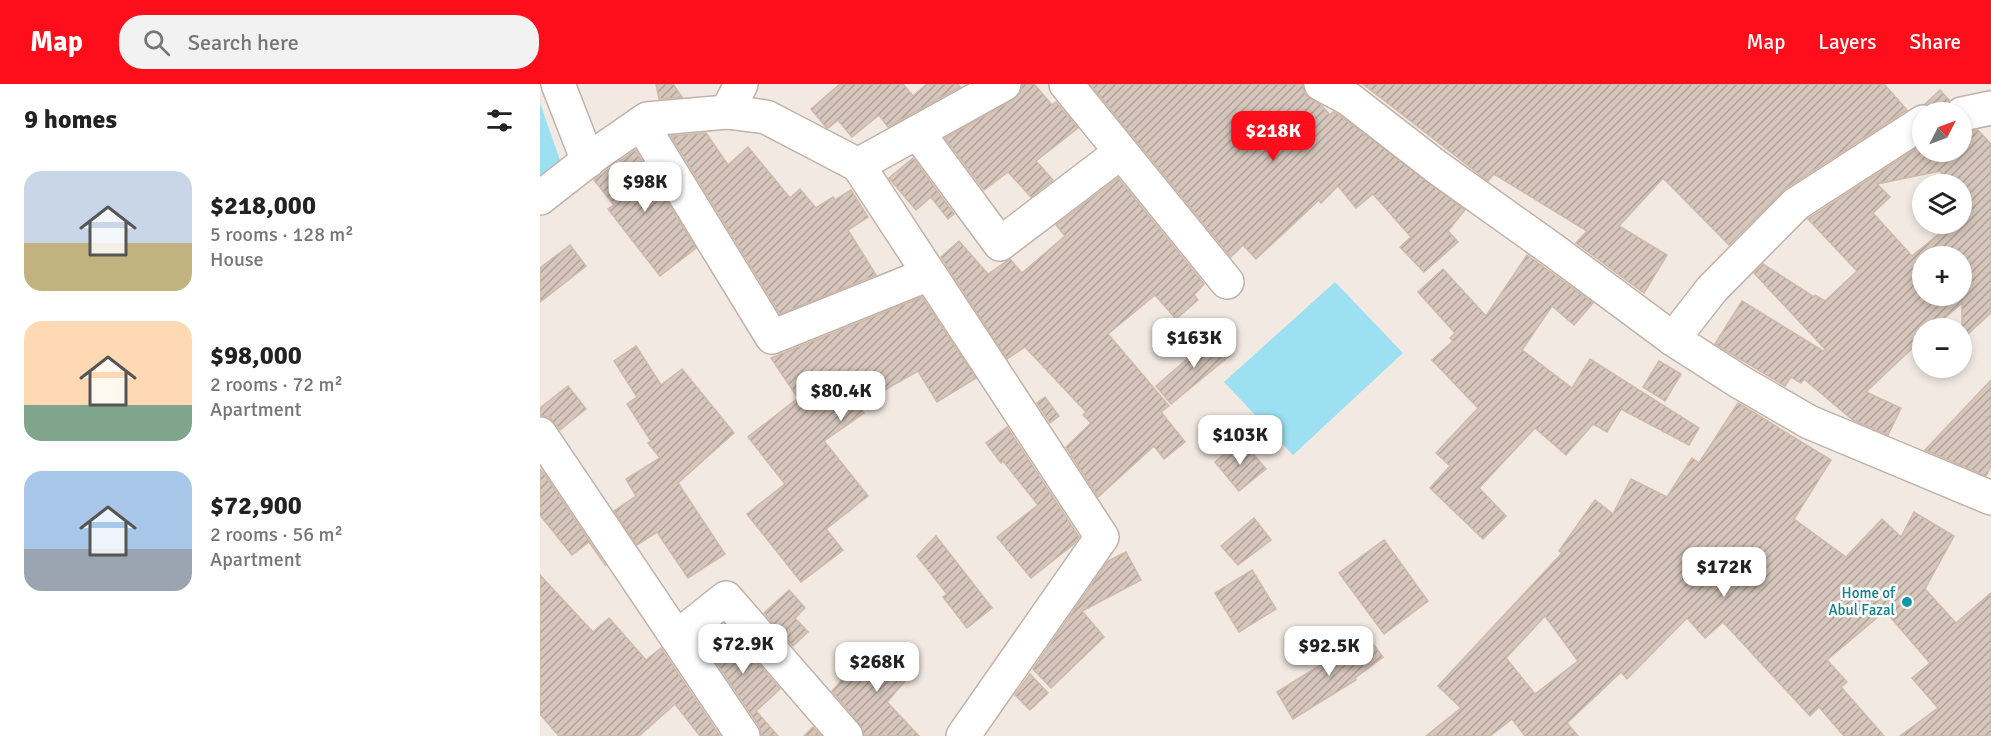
<!DOCTYPE html>
<html lang="en">
<head>
<meta charset="utf-8">
<style>
  body { margin:0; font-family:Signika,sans-serif; background:#f2f2f2; color:#222; height:100vh; display:flex; flex-direction:column; font-size:22px; white-space:nowrap }
  * { box-sizing:border-box; margin:0 }
  p { font-size:20px; color:#767676 }
  .icon { flex:none; width:33px; height:33px; fill:none; stroke:currentColor; stroke-width:2; stroke-linecap:round; stroke-linejoin:round }
  .map { position:relative; flex:1; overflow:hidden }
  .sheet { display:flex; flex-direction:column; background:#fff; width:540px }
  .sheet>* { flex:none }
  .needle { width:39px; rotate:48deg }
  .fabs { position:absolute; left:1372px; top:18px; display:grid; gap:12px }
  .fabs a { display:grid; place-items:center; width:60px; height:60px; border-radius:50%; background:#fff; box-shadow:0 3px 9px #0003; font-size:30px }
  .price { position:absolute; translate:-50% -51px; padding:0 14px; border-radius:12px; background:#fff; color:#222; font-size:20px; line-height:39px; filter:drop-shadow(0 2px 3px #0008) }
  .price::after { content:''; position:absolute; left:50%; top:36px; width:18px; height:14px; margin-left:-9px; background:inherit; clip-path:polygon(0 0,100% 0,50% 100%) }
  .price.current { background:#fe0d1b; color:#fff }
  ul { padding:0; list-style:none }
  li { display:flex; align-items:center; gap:18px; height:150px; padding:0 24px }
  li span { display:grid; place-items:center; flex:none; width:168px; height:120px; border-radius:18px; color:#555 }
  li>.icon { margin-inline-start:auto }
  span .icon { width:72px; height:72px; fill:#fffc; stroke-width:1 }
  li b { font-size:26px }
  h2 { display:flex; justify-content:space-between; align-items:center; height:72px; padding:0 24px; font-size:26px }
  header { display:flex; align-items:center; gap:36px; box-sizing:border-box; height:84px; padding:0 30px; background:#fe0d1b; color:#fff }
  header strong { font-size:28px }
  nav { display:flex; gap:33px; margin-inline-start:auto; font-size:21px }
  .search { width:420px; height:54px; background:#f2f2f2; display:flex; align-items:center; gap:15px; box-sizing:border-box; padding:0 21px; border-radius:24px; color:#767676; font-size:22px }
  main { display:flex; flex:1; min-height:0 }
  .map>svg:first-child { display:block }
  .water { fill:#9ce0f1 }
  .building { fill:url(#building-hatch); stroke:#ceb9ab; stroke-width:1.5; fill-rule:evenodd }
  .lines { fill:none; stroke-linecap:round; stroke-linejoin:round }
  .minor-casing { stroke:#c0b2a8; stroke-width:36 }
  .minor { stroke:#fff; stroke-width:33 }
  .culture-dot { fill:#0f9aa8; stroke:#fff; stroke-width:2 }
  .labels { text-anchor:middle; dominant-baseline:central; stroke-width:5; stroke-linejoin:round; paint-order:stroke }
  .culture-label { font-size:15px; fill:#0d838f; stroke:#fff; text-anchor:end }
</style>
</head>
<body>
<header>
<strong>Map</strong>
<div class="search"><svg class="icon" aria-label="search" viewBox="0 0 24 24"><circle cx="10" cy="10" r="6"/><path d="M15 15l6 6"/></svg>Search here</div>
<nav><a>Map</a><a>Layers</a><a>Share</a></nav>
</header>
<main>
<section class="sheet">
<h2>9 homes<svg class="icon" aria-label="filters" viewBox="0 0 24 24"><path d="M4 7h16M4 17h16"/><circle cx="9" cy="7" r="2"/><circle cx="15" cy="17" r="2"/></svg></h2>
<ul>
<li><span style="background:linear-gradient(#c9d6e8 60%,#c2b280 0)"><svg class="icon" aria-label="home" viewBox="0 0 24 24"><path d="M3 11l9-7 9 7M6 9v11h12V9"/></svg></span><div><b>$218,000</b><p>5 rooms · 128 m²</p><p>House</p></div></li>
<li><span style="background:linear-gradient(#ffd9b3 70%,#7fa58c 0)"><svg class="icon" aria-label="home" viewBox="0 0 24 24"><path d="M3 11l9-7 9 7M6 9v11h12V9"/></svg></span><div><b>$98,000</b><p>2 rooms · 72 m²</p><p>Apartment</p></div></li>
<li><span style="background:linear-gradient(#a9c7e8 65%,#9aa5b1 0)"><svg class="icon" aria-label="home" viewBox="0 0 24 24"><path d="M3 11l9-7 9 7M6 9v11h12V9"/></svg></span><div><b>$72,900</b><p>2 rooms · 56 m²</p><p>Apartment</p></div></li>
</ul>
</section>
<div class="map">
<svg width="1451" height="652" viewBox="0 0 1451 652">
  <defs>
    <pattern id="building-hatch" width="6" height="6" patternUnits="userSpaceOnUse" patternTransform="scale(1.5)"><rect width="6" height="6" fill="#d6c6bb"/><path d="M-1 1l2-2M0 6l6-6M5 7l2-2" fill="none" stroke="#afa299"/></pattern>
  </defs>
  <rect width="100%" height="100%" fill="#f2eae2"/>
  <!-- water -->
  <g class="water">
    <path d="M0 19 22 82 0 105Z"/>
    <path d="M795 198 863 269 753 371 684 298Z"/>
  </g>
  <!-- building -->
  <g class="building">
    <path d="M116 0H133L142 13 119 15Z"/>
    <path d="M300 0H363L373 12 387 0H418L420 3 348 43 339 31 312 53 298 36 288 44 286 43 271 25Z"/>
    <path d="M483 0H494L512 21 516 18 538 44 496 77 513 96 491 113 468 88 444 106 405 54 473 16 480 9Z"/>
    <path d="M550 0H762L765 10 782 22 790 31 793 28 799 31 925 126 908 147 918 158 884 188 860 163 871 153 833 110 816 124 798 102 781 119 779 116 716 175 703 161 691 173Z"/>
    <path d="M823 0H1344L1367 26 1246 104 1189 161 1123 94 1079 142 1127 171 1104 209 1036 159 1047 147 954 90 948 97Z"/>
    <path d="M1400 6 1409 16 1404 28 1385 20Z"/>
    <path d="M1438 46 1451 60V229L1422 255V219L1393 244H1383V254L1326 308 1361 324 1348 351 1313 336 1264 295 1261 299 1251 293 1245 302 1175 260 1202 217 1283 267 1285 265 1214 189 1223 180 1274 213 1275 211 1285 217 1317 187 1268 135 1383 60V68H1422V48ZM1400 87 1411 100H1422V114L1430 123 1422 130V140H1411L1372 172 1333 129 1350 113 1337 100ZM1383 172H1422V212H1383Z"/>
    <path d="M166 49 188 81 208 63 250 114 260 105 276 124 293 113 295 116 311 106 328 133 308 146 336 191 240 230 131 52Z"/>
    <path d="M95 66 156 164 120 192 68 125 74 121 54 96Z"/>
    <path d="M373 74 414 130 408 135 391 113 376 126 349 94Z"/>
    <path d="M578 94 664 200 654 211 658 216 636 235 615 211 568 250 629 322 621 328 645 358 624 375 614 362 558 413 526 363 551 339 543 331 546 328 485 263 467 275 401 173 419 157 448 190 470 175 482 189 525 152 516 141Z"/>
    <path d="M30 161 46 182 0 218V184Z"/>
    <path d="M987 171 1053 219 1034 241 1012 222 982 266 1032 304 1050 275 1159 344 1149 361 1081 325 1067 348 1053 340 1026 371 995 344 939 404 966 432 943 455 890 404 910 382 896 369 938 324 892 276 913 257 910 254 915 249 878 208 903 185 946 232Z"/>
    <path d="M382 213 436 294 397 318 378 287 318 321 324 329 284 357 328 412 286 445 303 466 261 498 207 430 245 400 208 353 258 314 231 274Z"/>
    <path d="M676 250 693 269 631 320 616 302Z"/>
    <path d="M96 262 121 301 142 285 194 349 138 399 185 470 148 494 117 448 97 461 74 427 96 412 86 395 120 374 108 359 111 357 87 320 97 313 74 277Z"/>
    <path d="M1119 277 1141 290 1125 317 1103 303Z"/>
    <path d="M1451 296V382L1446 392 1385 366Z"/>
    <path d="M28 302 46 325 20 346 9 333 0 331V324Z"/>
    <path d="M505 313 519 332 510 339 497 319Z"/>
    <path d="M1198 319 1291 376 1254 435 1306 473 1342 435 1361 453 1374 428 1414 452 1385 505 1416 539 1451 509V652H1360L1398 624 1372 594 1390 579 1345 527 1287 576 1307 598 1301 603 1344 652H1304L1279 623 1270 632 1183 538 1165 554 1147 534 1087 595 1081 588 1027 639 1038 652H985L972 635 950 652H886L921 624 898 602 1022 469 1019 467 1055 416 1073 430 1091 395 1127 413 1152 374 1159 379ZM1005 532 1038 577 995 610 966 574Z"/>
    <path d="M467 343 539 453 534 460 491 494 457 453 498 421 463 377 461 379 446 359Z"/>
    <path d="M701 356 726 385 699 407 675 378Z"/>
    <path d="M0 385 5 391 66 482 49 458 32 471 0 431Z"/>
    <path d="M714 434 731 456 698 481 681 462Z"/>
    <path d="M396 452 452 524 427 544 403 513 407 510 377 472Z"/>
    <path d="M844 456 888 517 844 550 799 489Z"/>
    <path d="M586 468 601 496 542 527 564 553 511 604 493 585 568 477Z"/>
    <path d="M712 486 736 525 699 548 675 509Z"/>
    <path d="M0 491 53 548 69 534 106 576 121 564 180 652H160L135 620 99 652H19L0 630Z"/>
    <path d="M249 506 265 524 255 534 268 548 253 562 224 529Z"/>
    <path d="M180 543 192 557 196 554 240 605 216 627 238 652H222L219 642 162 557Z"/>
    <path d="M827 552 843 573 815 594 816 596 753 635 737 608Z"/>
    <path d="M349 560 377 583 347 618 379 652H324L320 640 292 607 324 571 333 579Z"/>
    <path d="M490 590 508 609 490 626 475 611Z"/>
    <path d="M273 643 281 652H264Z"/>
  </g>
  <g class="lines">
    <defs>
      <g id="minor">
        <path d="M18 0 48 77"/>
        <path d="M526 0 687 198"/>
        <path d="M781 0 809 15 898 84 1013 166 1133 255 1200 298 1269 338 1451 414"/>
        <path d="M187 28 201 0"/>
        <path d="M1422 30 1451 24"/>
        <path d="M101 39 232 253 389 190"/>
        <path d="M378 49 460 160 581 68"/>
        <path d="M318 81 562 453 423 652"/>
        <path d="M0 114 55 71 107 35 187 28 226 33 318 81 464 0"/>
        <path d="M1133 255 1172 205 1256 120 1383 38"/>
        <path d="M0 350 203 652"/>
        <path d="M137 553 186 514 306 652"/>
      </g>
    </defs>
    <!-- minor casing -->
    <use href="#minor" class="minor-casing"/>
    <!-- minor -->
    <use href="#minor" class="minor"/>
  </g>
  <!-- markers -->
  <circle class="culture-dot" cx="1367" cy="518" r="6"/>
  <g class="labels">
    <!-- culture labels -->
    <g class="culture-label">
      <text x="1355" y="509">Home of<tspan x="1355" dy="17">Abul Fazal</tspan></text>
    </g>
  </g>
</svg>
<div class="fabs">
<a><svg class="needle" viewBox="-14 -14 28 28"><path d="M0-13l5 13h-10z" fill="#e53935"/><path d="M0 13l5-13h-10z" fill="#767676"/></svg></a>
<a><svg class="icon" aria-label="layers" viewBox="0 0 24 24"><path d="M12 4l9 5-9 5-9-5zM3 14l9 5 9-5"/></svg></a>
<a>+</a>
<a>−</a>
</div>
<b class="price current" style="left:733px;top:78px">$218K</b>
<b class="price" style="left:105px;top:129px">$98K</b>
<b class="price" style="left:654px;top:285px">$163K</b>
<b class="price" style="left:301px;top:338px">$80.4K</b>
<b class="price" style="left:700px;top:382px">$103K</b>
<b class="price" style="left:1184px;top:514px">$172K</b>
<b class="price" style="left:203px;top:591px">$72.9K</b>
<b class="price" style="left:789px;top:593px">$92.5K</b>
<b class="price" style="left:337px;top:609px">$268K</b>
</div>
</main>
</body>
</html>
